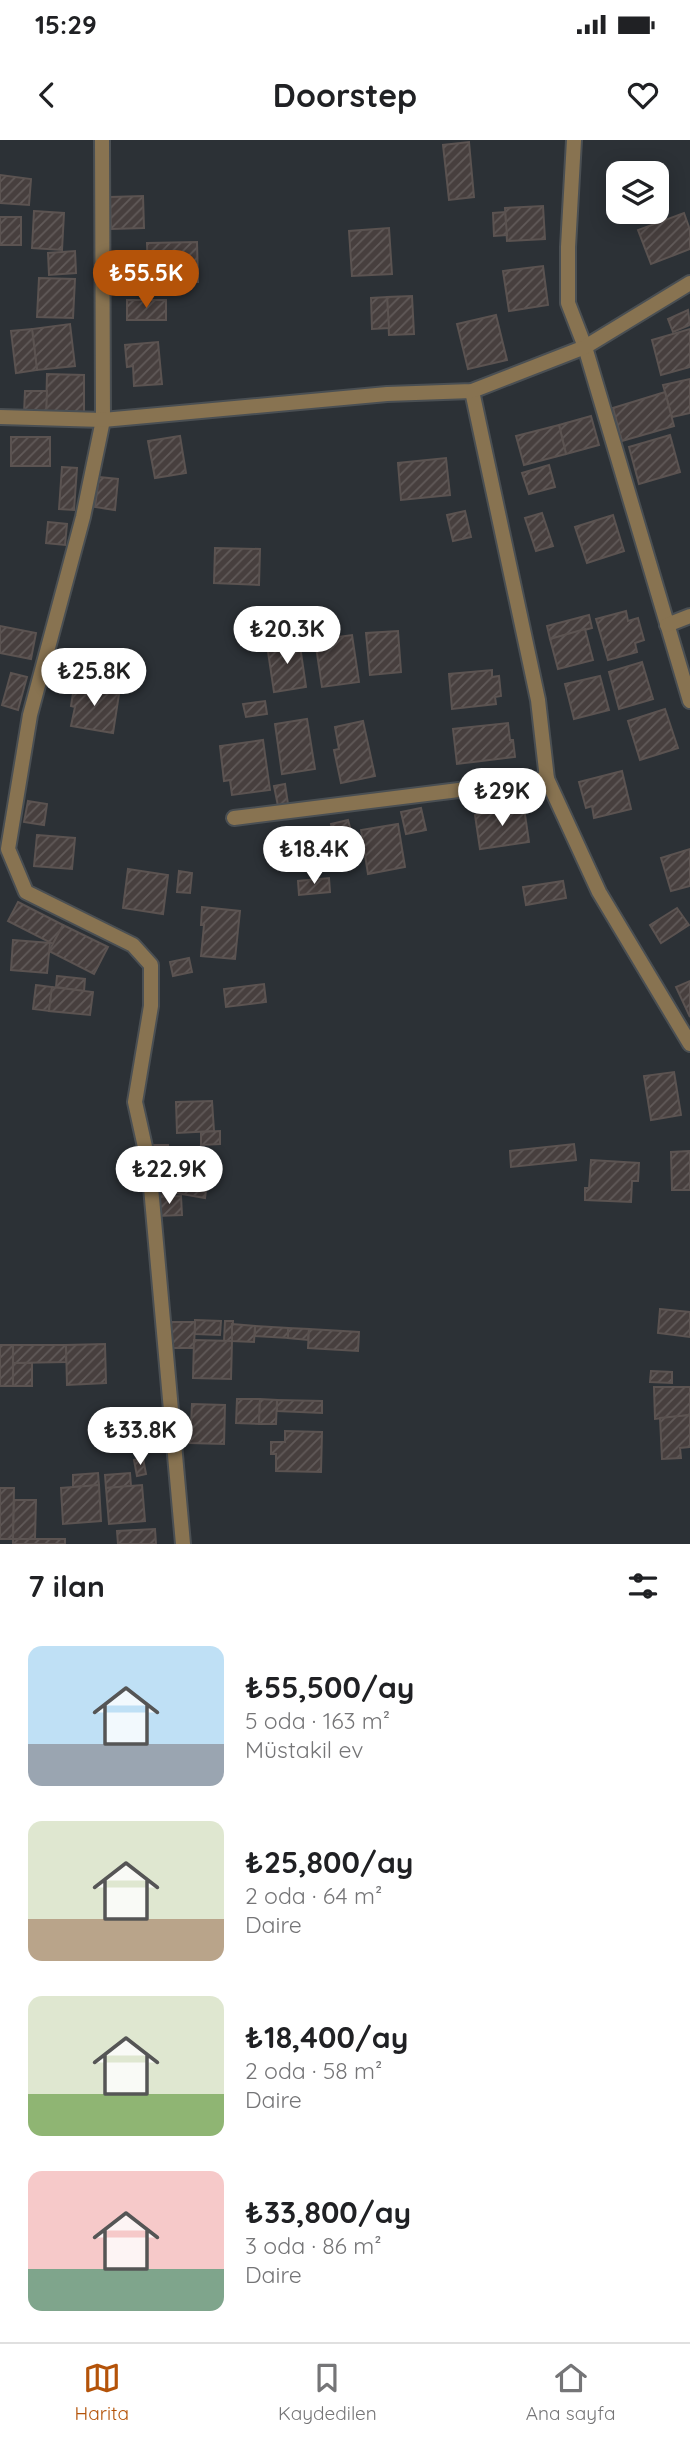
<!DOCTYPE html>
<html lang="tr">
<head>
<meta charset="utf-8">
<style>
  body { margin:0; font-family:Quicksand,sans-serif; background:#f2f2f2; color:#202124; height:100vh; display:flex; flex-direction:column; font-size:26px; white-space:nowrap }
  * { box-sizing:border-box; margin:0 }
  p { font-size:23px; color:#757577 }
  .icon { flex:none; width:38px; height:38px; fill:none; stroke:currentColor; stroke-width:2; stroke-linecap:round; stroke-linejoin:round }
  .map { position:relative; height:1404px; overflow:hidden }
  .details { display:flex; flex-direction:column; background:#fff; flex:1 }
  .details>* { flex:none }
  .controls { position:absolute; left:606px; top:21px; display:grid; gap:14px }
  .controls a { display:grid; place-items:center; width:63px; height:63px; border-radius:14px; background:#fff; box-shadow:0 4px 18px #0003; font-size:35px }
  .price { position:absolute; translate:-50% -60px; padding:0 16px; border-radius:24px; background:#fff; color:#222; font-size:23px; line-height:46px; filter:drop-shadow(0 2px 4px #0008) }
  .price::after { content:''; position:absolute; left:50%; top:42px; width:21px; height:16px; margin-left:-10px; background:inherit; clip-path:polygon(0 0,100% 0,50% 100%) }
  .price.on { background:#b45309; color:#fff }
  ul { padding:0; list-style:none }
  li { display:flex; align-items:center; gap:21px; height:175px; padding:0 28px }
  li span { display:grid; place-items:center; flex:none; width:196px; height:140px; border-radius:14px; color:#555 }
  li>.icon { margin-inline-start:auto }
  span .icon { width:84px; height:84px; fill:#fffc; stroke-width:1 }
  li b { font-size:30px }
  h2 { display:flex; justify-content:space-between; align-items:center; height:84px; padding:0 28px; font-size:30px }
  .status { display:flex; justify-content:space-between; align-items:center; height:49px; padding:0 35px; background:#fff; direction:ltr }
  .status svg { height:19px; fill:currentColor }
  header { display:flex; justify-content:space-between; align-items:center; height:91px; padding:0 28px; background:#fff; font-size:32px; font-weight:700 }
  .dock { display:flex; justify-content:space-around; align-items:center; height:98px; border-top:2px solid #e0e0e0; background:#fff; font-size:19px; color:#757577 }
  .dock a { display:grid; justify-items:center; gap:4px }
  .dock .on { color:#b45309 }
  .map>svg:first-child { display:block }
  .building { fill:url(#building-hatch); stroke:#5b5351; stroke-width:2 }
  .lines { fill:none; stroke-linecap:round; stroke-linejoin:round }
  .minor-casing { stroke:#4a4f53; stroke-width:18 }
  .tertiary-casing { stroke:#4a4f53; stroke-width:18 }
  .minor { stroke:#887351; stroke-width:14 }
  .tertiary { stroke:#887351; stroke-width:14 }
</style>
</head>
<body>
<div class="status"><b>15:29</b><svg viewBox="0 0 49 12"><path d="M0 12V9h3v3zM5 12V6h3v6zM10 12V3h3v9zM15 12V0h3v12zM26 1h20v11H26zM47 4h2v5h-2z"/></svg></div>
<header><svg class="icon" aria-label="back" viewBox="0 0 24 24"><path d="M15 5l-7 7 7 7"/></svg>Doorstep<svg class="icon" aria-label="heart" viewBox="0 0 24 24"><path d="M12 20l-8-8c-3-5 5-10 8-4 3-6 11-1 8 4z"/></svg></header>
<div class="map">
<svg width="690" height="1404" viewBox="0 0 690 1404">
  <defs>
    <pattern id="building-hatch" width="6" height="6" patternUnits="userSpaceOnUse" patternTransform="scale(1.75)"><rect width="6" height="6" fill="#473f3e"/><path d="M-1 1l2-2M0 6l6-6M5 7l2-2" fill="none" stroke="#615a59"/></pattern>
  </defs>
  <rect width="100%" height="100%" fill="#2c3136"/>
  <!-- building -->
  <g class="building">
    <path d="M469 2 474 57 449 60 443 5Z"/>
    <path d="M0 35 31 39 29 65 0 63Z"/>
    <path d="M143 56 144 88 111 89 110 57Z"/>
    <path d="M543 66 545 99 507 101 505 68Z"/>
    <path d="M34 71 64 73 62 110 32 108Z"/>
    <path d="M505 72 507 95 494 96 493 73Z"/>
    <path d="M684 73 690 90V109L651 124 638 90Z"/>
    <rect x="0" y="77" width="21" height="28"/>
    <path d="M389 88 392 134 352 136 349 91Z"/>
    <path d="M197 102 198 142 148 143 147 103Z"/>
    <path d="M75 111 76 133 49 135 48 113Z"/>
    <path d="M543 126 548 165 509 171 503 131Z"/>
    <path d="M39 138 75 139 73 178 37 177Z"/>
    <path d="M412 156 414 194 389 195 387 157Z"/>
    <path d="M387 157 389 188 372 189 371 158Z"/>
    <rect x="127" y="160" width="39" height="20"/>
    <path d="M688 170 690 185 673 192 668 179Z"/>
    <path d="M496 175 507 220 468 229 457 184Z"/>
    <path d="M70 184 75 226 37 230 32 189Z"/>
    <path d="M32 189 37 230 16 233 11 191Z"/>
    <path d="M690 189V227L661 235 652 200Z"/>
    <path d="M158 202 162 244 134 246 133 226 127 227 125 205Z"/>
    <path d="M47 234 84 235V274H46Z"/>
    <path d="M690 239V273L672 277 663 245Z"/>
    <path d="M25 251H47L46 274 24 273Z"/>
    <path d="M665 252 674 286 622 301 613 268Z"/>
    <path d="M591 276 599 305 566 314 559 285Z"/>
    <path d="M559 285 566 314 524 325 516 296Z"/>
    <path d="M670 295 680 332 639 344 629 307Z"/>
    <path d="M180 296 186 333 155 338 148 301Z"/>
    <rect x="11" y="297" width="39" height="29"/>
    <path d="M446 318 450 355 401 360 398 323Z"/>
    <path d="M549 325 555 347 529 354 522 333Z"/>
    <path d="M62 327 77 328 74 370 59 369Z"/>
    <path d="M99 337 118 339 115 370 95 367Z"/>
    <path d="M465 371 471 397 453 401 447 375Z"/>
    <path d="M542 373 553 406 536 411 525 378Z"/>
    <path d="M613 375 624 411 587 423 575 387Z"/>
    <path d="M48 382 67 384 65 405 46 403Z"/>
    <path d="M215 408 260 409 259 445 214 443Z"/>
    <path d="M626 471 628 481 638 478 644 500 635 503 637 512 608 520 596 479Z"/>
    <path d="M589 475 592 488 550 499 547 486Z"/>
    <path d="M0 486 36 493 31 519 0 513Z"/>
    <path d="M585 489 593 520 558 529 550 499Z"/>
    <path d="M398 491 401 532 370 535 366 493Z"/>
    <path d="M352 495 359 542 322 547 315 500Z"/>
    <path d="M299 499 306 547 274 552 267 505Z"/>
    <path d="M642 522 653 559 619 569 609 532Z"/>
    <path d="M492 530V537L499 536 501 556 495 557 496 564 452 569 449 534Z"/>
    <path d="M11 533 27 537 18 570 2 565Z"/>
    <path d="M600 536 609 570 574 579 565 544Z"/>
    <path d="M75 540 92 543 91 550 119 554 113 593 71 586 75 567 71 566Z"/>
    <path d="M265 561 267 574 246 577 243 564Z"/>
    <path d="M665 569 678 608 640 620 628 581Z"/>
    <path d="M307 579 315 629 282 634 275 584Z"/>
    <path d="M363 581 375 636 341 643 334 610 339 609 335 587Z"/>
    <path d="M508 583 510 600H513L515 617 457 624 453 589Z"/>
    <path d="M263 600 270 650 232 655 230 640 224 641 220 606Z"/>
    <path d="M622 631 631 669 594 678 592 666 586 668 579 642Z"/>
    <path d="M285 644 288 664 278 666 274 646Z"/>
    <path d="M28 661 47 664 44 685 24 682Z"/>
    <path d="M421 668 426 690 406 694 401 672Z"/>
    <path d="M524 668 529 702 480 709 475 675Z"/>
    <path d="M348 680 351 691 333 695 331 684Z"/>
    <path d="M398 684 405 727 368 734 361 690Z"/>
    <path d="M37 695 75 698 72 729 34 726Z"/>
    <path d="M690 709V746L671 751 661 718Z"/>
    <path d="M128 729 168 735 163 774 123 768Z"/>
    <path d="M179 731 192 733 190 753 177 752Z"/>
    <path d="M329 738 330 752 299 755 298 741Z"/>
    <path d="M563 741 566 758 526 765 523 747Z"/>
    <path d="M18 762 63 785 53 804 8 781Z"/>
    <path d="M202 767 240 771 235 819 201 816 204 785H201Z"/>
    <path d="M677 768 689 785 661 803 650 785Z"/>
    <path d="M63 785 108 807 94 834 49 811Z"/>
    <path d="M13 800 50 803 47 833 11 830Z"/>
    <path d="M189 818 192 832 173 836 170 822Z"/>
    <path d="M57 836 85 839 84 851 56 847Z"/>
    <path d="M690 841V877L676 847Z"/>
    <path d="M264 844 266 862 226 867 224 849Z"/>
    <path d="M36 845 52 847 49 871 33 869Z"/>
    <path d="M52 847 93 852 90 875 49 871Z"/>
    <path d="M674 932 681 975 651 980 644 936Z"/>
    <path d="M212 961 214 991 177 993 176 962Z"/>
    <path d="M220 991V1004L201 1005V992Z"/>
    <path d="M574 1004 576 1020 511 1027 510 1011Z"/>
    <path d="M154 1005H168L170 1056 156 1057Z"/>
    <path d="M690 1011V1050H672L671 1012Z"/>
    <path d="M591 1020 639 1023 638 1041H632L631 1062 585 1060V1048H589Z"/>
    <path d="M170 1038 207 1043 205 1058 170 1052Z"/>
    <path d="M181 1056 182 1075 157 1076 156 1057Z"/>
    <path d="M660 1169 690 1172V1197L658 1193Z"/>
    <path d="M195 1180 221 1181 220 1195 195 1194Z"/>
    <path d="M225 1181H233L232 1201H224Z"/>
    <path d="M171 1182H195L194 1208H170Z"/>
    <path d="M232 1184 255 1186 254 1202 232 1201Z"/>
    <path d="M255 1186 288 1188V1198L255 1196Z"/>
    <path d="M288 1188 309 1189 308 1200 288 1198Z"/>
    <path d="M309 1189 359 1192 358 1211 308 1208Z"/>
    <path d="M194 1200 232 1201 231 1239 193 1238Z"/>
    <path d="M105 1204 106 1243 67 1245 66 1205Z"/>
    <rect x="0" y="1205" width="13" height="41"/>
    <path d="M13 1205H66V1222L13 1223Z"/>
    <rect x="13" y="1223" width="19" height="23"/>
    <path d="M651 1231 672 1232V1243L650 1242Z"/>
    <path d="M654 1247H690V1275L655 1279Z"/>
    <path d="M237 1259H260L259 1284 236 1283Z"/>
    <path d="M260 1259 277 1260 276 1284H259Z"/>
    <path d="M277 1260 322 1261V1273L277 1271Z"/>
    <path d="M192 1264 225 1265 224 1304 190 1303Z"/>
    <path d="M690 1275V1307L680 1308 681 1318 662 1319 660 1278Z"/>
    <path d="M285 1291 322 1292 321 1332 276 1331V1314H271V1302H285Z"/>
    <path d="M143 1318 146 1334 137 1336 134 1320Z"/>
    <path d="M98 1333 99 1345 73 1347V1335Z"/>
    <path d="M130 1333 131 1346 106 1348 105 1335Z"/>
    <path d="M99 1345 101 1381 63 1384 61 1348Z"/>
    <path d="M142 1345 145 1381 109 1384 106 1348Z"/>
    <path d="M0 1348H14L13 1399H0Z"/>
    <path d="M14 1360H36L35 1399H13Z"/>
    <path d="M155 1389 156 1404H118L117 1391Z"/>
    <rect x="13" y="1399" width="52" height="5"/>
  </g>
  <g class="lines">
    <defs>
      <g id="minor">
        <path d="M102 0 103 280 83 377 30 575 8 709 26 752 133 805 151 825V866L135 962 149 1025 183 1404"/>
        <path d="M585 207 690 561"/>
        <path d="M472 251 538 560 547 639 599 752 690 904"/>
        <path d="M667 485 690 476"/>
        <path d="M234 678 547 639"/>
      </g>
      <g id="tertiary">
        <path d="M574 0 568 107V163L585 207"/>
        <path d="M0 277 103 280 387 254 472 251 585 207 690 143"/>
      </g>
    </defs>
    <!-- minor casing -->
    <use href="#minor" class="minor-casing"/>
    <!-- tertiary casing -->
    <use href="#tertiary" class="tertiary-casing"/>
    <!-- minor -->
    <use href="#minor" class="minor"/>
    <!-- tertiary -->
    <use href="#tertiary" class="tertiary"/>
  </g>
</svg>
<div class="controls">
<a><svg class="icon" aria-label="layers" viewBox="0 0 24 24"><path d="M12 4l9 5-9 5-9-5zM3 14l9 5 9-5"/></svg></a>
</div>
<b class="price on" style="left:146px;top:170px">₺55.5K</b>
<b class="price" style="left:287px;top:526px">₺20.3K</b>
<b class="price" style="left:94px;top:568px">₺25.8K</b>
<b class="price" style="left:502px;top:688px">₺29K</b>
<b class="price" style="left:314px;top:746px">₺18.4K</b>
<b class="price" style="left:169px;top:1066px">₺22.9K</b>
<b class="price" style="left:140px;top:1327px">₺33.8K</b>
</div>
<section class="details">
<h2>7 ilan<svg class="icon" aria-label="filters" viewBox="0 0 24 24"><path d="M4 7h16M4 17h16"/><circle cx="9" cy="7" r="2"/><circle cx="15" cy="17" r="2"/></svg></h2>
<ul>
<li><span style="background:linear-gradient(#bfe0f5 70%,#9aa5b1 0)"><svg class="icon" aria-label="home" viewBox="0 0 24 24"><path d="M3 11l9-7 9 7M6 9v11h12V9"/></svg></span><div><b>₺55,500/ay</b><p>5 oda · 163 m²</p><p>Müstakil ev</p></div></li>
<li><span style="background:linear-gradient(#dfe7d0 70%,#b9a48a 0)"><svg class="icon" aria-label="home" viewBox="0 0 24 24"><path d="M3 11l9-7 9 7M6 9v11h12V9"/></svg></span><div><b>₺25,800/ay</b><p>2 oda · 64 m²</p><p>Daire</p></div></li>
<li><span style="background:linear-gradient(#dfe7d0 70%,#8fb573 0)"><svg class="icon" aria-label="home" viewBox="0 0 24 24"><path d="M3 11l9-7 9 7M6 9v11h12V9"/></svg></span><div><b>₺18,400/ay</b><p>2 oda · 58 m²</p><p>Daire</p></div></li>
<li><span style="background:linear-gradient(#f6c9c9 70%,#7fa58c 0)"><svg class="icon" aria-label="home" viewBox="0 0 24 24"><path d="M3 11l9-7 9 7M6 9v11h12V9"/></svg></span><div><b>₺33,800/ay</b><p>3 oda · 86 m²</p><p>Daire</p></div></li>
</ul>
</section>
<nav class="dock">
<a class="on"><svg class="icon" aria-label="map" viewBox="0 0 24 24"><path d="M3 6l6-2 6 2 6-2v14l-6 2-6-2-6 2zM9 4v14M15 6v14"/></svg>Harita</a>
<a><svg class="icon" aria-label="saved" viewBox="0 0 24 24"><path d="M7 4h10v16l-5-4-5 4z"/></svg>Kaydedilen</a>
<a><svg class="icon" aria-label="home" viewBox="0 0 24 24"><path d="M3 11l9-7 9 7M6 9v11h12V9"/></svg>Ana sayfa</a>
</nav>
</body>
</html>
